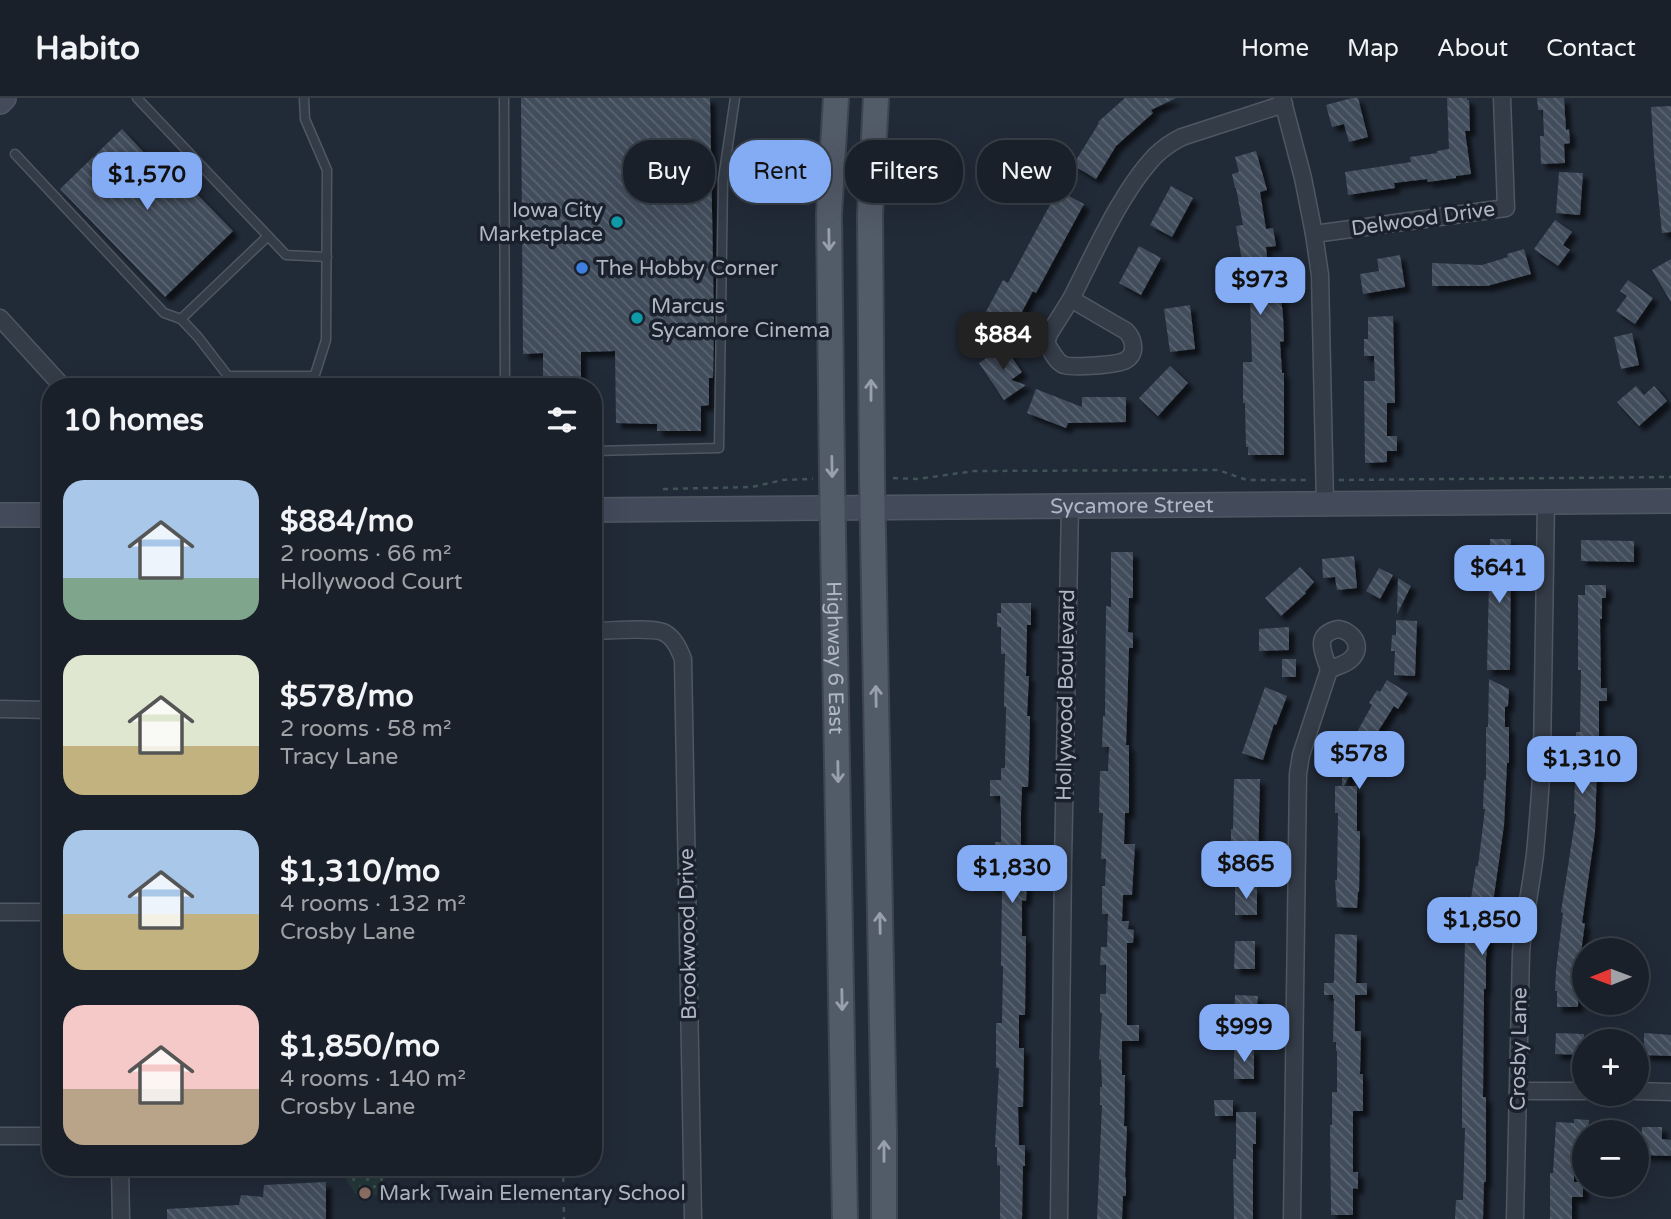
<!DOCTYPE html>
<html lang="en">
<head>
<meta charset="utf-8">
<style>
  body { margin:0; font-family:"Varela Round",sans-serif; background:#222831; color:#f1f3f6; height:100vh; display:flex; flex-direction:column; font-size:26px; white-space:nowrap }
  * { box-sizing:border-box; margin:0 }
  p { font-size:23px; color:#9fa3a8 }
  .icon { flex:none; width:38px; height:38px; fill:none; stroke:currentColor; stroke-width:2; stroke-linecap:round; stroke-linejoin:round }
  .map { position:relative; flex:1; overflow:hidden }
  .side { position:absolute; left:42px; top:280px; width:560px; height:798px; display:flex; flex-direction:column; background:#192029; border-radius:28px; box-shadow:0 7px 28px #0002,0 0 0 2px #373e46 }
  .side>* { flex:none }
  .hud { position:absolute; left:623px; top:42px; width:665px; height:63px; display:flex; gap:14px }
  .needle { width:46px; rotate:269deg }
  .buttons { position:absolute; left:1572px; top:840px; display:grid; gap:14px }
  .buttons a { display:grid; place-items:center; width:77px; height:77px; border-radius:50%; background:#192029; box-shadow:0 7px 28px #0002,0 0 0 2px #373e46; font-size:35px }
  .price { position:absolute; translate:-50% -60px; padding:0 16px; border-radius:14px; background:#84acf5; color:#111; font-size:23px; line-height:46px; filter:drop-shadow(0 2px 4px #0008) }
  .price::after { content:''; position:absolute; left:50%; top:42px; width:21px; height:16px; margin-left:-10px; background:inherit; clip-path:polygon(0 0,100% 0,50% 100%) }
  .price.active { background:#222; color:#fff }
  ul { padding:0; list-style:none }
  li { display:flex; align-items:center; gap:21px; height:175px; padding:0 21px }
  li span { display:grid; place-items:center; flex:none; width:196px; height:140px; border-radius:21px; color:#555 }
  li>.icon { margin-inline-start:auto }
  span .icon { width:84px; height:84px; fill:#fffc; stroke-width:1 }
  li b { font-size:30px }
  h2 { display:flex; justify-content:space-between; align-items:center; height:84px; padding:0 21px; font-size:30px }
  .chip { padding:0 24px; border-radius:28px; background:#192029; box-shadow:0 7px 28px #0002,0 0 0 2px #373e46; font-size:24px; line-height:63px }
  .chip.active { background:#84acf5; color:#111 }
  header { display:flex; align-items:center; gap:42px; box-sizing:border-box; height:98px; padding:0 35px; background:#192029; border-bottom:2px solid #373e46 }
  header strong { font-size:33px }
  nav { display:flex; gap:38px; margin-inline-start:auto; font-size:24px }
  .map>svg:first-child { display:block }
  .park { fill:url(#park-dots) }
  .building { fill:url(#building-back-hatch); filter:url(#shadow) }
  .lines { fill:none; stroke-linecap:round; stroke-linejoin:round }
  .lane-casing { stroke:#4f5762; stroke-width:11 }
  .street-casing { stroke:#4f5762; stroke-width:19 }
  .secondary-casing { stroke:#4f5762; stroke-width:26 }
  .primary-casing { stroke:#3e4551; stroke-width:28 }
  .path { stroke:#405356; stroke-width:2.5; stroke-dasharray:5 5; stroke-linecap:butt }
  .lane { stroke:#343c48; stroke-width:8 }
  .street { stroke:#343c48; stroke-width:16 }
  .secondary { stroke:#434b5b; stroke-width:23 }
  .primary { stroke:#525b68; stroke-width:24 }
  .oneway { stroke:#98a0ad }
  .culture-dot { fill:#0f9aa8; stroke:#1a212c; stroke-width:2.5 }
  .shop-dot { fill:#3f7fe0; stroke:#1a212c; stroke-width:2.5 }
  .education-dot { fill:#8d6e63; stroke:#1a212c; stroke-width:2.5 }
  .labels { text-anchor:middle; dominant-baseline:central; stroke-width:7; stroke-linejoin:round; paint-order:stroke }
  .poi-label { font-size:21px; fill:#afb7c4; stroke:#1a212c; text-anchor:start }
  .street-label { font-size:21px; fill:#afb7c4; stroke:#1a212c }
</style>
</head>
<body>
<header>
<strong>Habito</strong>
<nav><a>Home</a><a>Map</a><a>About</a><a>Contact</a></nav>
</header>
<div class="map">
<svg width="1671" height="1121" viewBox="0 0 1671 1121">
  <defs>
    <pattern id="park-dots" width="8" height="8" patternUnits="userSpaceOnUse" patternTransform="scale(1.75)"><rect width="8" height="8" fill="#243739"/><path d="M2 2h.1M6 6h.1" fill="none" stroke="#415254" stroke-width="1.8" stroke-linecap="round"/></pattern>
    <pattern id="building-back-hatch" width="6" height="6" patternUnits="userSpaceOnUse" patternTransform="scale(1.75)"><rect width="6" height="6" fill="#424d5c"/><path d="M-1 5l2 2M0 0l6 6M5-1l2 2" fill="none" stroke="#5b6472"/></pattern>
    <filter id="shadow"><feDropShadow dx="5.5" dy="5.5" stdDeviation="2" flood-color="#0009"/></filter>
  </defs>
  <rect width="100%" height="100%" fill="#212a37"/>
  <!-- park -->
  <path class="park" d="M347 1069H386L380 1096 358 1100 346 1081Z"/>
  <!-- building -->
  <g class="building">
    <path d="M521 0H710L714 225 713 280H709V307L701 308V333H657V326L616 325 615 253 581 254V289H543V255L523 256Z"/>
    <path d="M1125 0H1176L1151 12 1153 15 1116 48 1096 81 1073 67 1099 25 1098 24Z"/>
    <path d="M1352 0H1358L1368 39 1349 44 1344 26 1332 29 1326 7Z"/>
    <path d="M1447 0H1467V2H1469L1470 33H1465L1471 76 1456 78V80L1428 84 1427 81 1394 85 1395 90 1348 97 1345 74 1411 64 1410 59 1437 55V53L1449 51Z"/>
    <path d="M1537 0H1564L1566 32 1569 31 1570 45 1564 46 1565 65 1541 66 1540 38H1544L1543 12H1538Z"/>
    <path d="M1671 8V134L1662 135 1654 57 1651 9Z"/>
    <path d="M122 31 150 61 157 55 233 133 165 199 60 91Z"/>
    <path d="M1256 53 1267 92 1260 94 1266 131 1273 130 1276 148 1266 149 1269 180 1279 179 1283 218 1284 243 1280 244 1282 275H1284V357H1248V349H1246L1245 305H1243V264H1252L1250 199H1244L1243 184 1241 185 1239 163H1242L1236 128 1243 127 1236 90H1235L1232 76 1239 74 1235 59Z"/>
    <path d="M1559 74 1583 75 1580 117 1556 115Z"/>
    <path d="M1171 88 1193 100 1172 139 1150 127Z"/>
    <path d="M1058 92 1084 106 1036 195 1033 193 1015 227 1012 225 1006 237 981 223 1003 182 1008 185Z"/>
    <path d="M1555 122 1572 134 1563 147 1570 152 1558 168 1534 151Z"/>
    <path d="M1139 148 1161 160 1141 197 1119 185Z"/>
    <path d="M1524 151 1531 176 1487 188H1432V165L1482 167 1508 159 1507 156Z"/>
    <path d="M1400 157 1405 189 1363 196 1360 176 1379 173 1377 161Z"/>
    <path d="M1671 161V204L1652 172Z"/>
    <path d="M1628 182 1653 200 1635 226 1616 213 1627 198 1620 193Z"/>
    <path d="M1190 207 1195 251 1170 254 1164 211Z"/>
    <path d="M1393 218 1395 305H1387V338H1397V353H1387V364L1365 365 1364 283H1375L1374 258H1364V241H1368V219Z"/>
    <path d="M1632 235 1639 267 1621 271 1614 239Z"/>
    <path d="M1004 248 1022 274 1011 282 1026 287 1004 302 979 265Z"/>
    <path d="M1170 268 1188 285 1158 318 1139 300Z"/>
    <path d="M1636 288 1644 297 1654 288 1667 303 1639 328 1617 304Z"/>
    <path d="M1036 291 1082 309V299H1126V324L1068 325 1066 330 1027 315Z"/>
    <path d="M1490 441H1511L1510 572H1487Z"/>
    <path d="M1581 442 1634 443V464L1581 463Z"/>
    <path d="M1111 454H1133V500H1129L1128 534 1133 535V550H1129L1126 647H1129V715H1125L1124 746H1135L1132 797H1123L1122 823H1129L1128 831 1134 832 1133 845H1127V927H1139V943H1122V977H1125L1124 1028H1127L1125 1079H1126V1098H1123L1122 1121H1097L1102 1007H1100V989H1102L1101 962 1099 961 1102 915H1100V896H1106V867H1100L1101 849H1107L1108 816H1102V788H1105L1106 761H1101L1103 715H1099L1100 673H1108L1109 649H1102L1103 618H1105L1106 508 1111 509Z"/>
    <path d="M1354 458 1357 490 1337 492 1335 479 1323 480 1322 461Z"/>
    <path d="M1300 469 1314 484 1305 494 1306 495 1281 518 1265 500Z"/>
    <path d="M1379 470 1393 477 1380 501 1366 493Z"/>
    <path d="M1398 480 1411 488 1397 516Z"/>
    <path d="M1585 487H1606V500H1602V521H1600L1601 590H1607V603H1599V666H1597L1595 734 1582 825H1585L1579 869 1578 909H1557V893H1555L1556 872 1563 815 1561 814 1576 716H1574L1576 634H1580L1581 572H1578V497H1585Z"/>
    <path d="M1001 505H1031V527H1027L1026 578H1029L1027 618H1030L1029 660 1028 689H1022L1021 714V747H1025V783H1027L1026 803 1022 802V838H1026L1025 917H1019V950H1024L1023 1009H1018L1019 1047H1025V1068H1023L1022 1121H1000V1068L997 1067V1049H995L999 970H996V925H1002L1003 868H1001L1002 789 989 788 990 770H995V744H1001V714L1000 698H990V682H1001V670H1005L1006 609H1004L1005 556H1001V529H997V515H1001Z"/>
    <path d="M1396 522 1417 523 1415 578 1394 577 1395 553H1391L1392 537H1396Z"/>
    <path d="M1289 529V552L1259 553V531Z"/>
    <rect x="1282" y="561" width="14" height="18"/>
    <path d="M1489 581 1509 591 1508 608 1505 609V629H1509V665H1507L1504 727 1492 812 1486 860V891H1484L1483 999H1486V1084H1484L1483 1121H1455L1456 1102H1463L1465 1030H1462V987L1465 841 1476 768H1478L1485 711H1483L1484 682H1486V629H1488Z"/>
    <path d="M1387 582 1408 595 1398 611 1394 608 1377 635 1390 642 1377 665 1361 656 1344 688H1357V733H1360L1359 794H1358L1357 810 1337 809 1335 782H1337L1338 715H1335V688H1342V662L1338 660 1347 643 1351 645 1372 607 1369 605 1377 592 1380 594Z"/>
    <path d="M1265 589 1287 598 1276 627 1274 626 1263 662 1242 655Z"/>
    <path d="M1234 681H1260L1258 765H1236V744H1231V731H1233Z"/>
    <rect x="1235" y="789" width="22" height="28"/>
    <path d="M1335 836 1357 837 1356 885H1367V897H1355V933H1361L1360 976H1363V1013H1353V1074H1358V1091L1353 1090V1117H1331L1330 1027H1332V994H1337V953H1336V944H1333L1334 901H1333V897H1324V885H1333L1334 883Z"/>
    <path d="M1235 843H1255V871H1234Z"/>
    <path d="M1235 897 1258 898 1255 925H1234Z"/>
    <path d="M1556 935 1584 936V957L1555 956Z"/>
    <path d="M1644 935 1671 937V958L1644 957Z"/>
    <rect x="1234" y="951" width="20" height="30"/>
    <path d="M1214 1002H1233V1018H1215Z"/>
    <path d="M1236 1014H1256V1046H1253V1121H1234L1233 1061H1236Z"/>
    <path d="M1574 1021 1589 1022 1588 1034H1584V1054H1574V1084H1583V1099H1572V1121H1550V1075H1553L1556 1024 1574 1025Z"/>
    <path d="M1642 1029H1662V1041L1671 1042V1058L1641 1057Z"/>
    <path d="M326 1084V1121H167V1111L239 1107 241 1097 263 1099 264 1087Z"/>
  </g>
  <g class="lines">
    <defs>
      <g id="lane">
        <path d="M137 0 286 157 327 159"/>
        <path d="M304 0 305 21 327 72 326 242 311 289"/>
        <path d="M504 0 505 289"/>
        <path d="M15 56 164 215 181 221"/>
        <path d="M268 138 181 221 198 239 228 278H314"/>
        <path d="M593 353 719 350 723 81 735 0"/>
      </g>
      <g id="street">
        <path d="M1282 0 1303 80 1314 136 1320 177 1325 406"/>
        <path d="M1314 136 1506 110 1502 0"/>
        <path d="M1071 201C1094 156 1121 94 1155 58 1163 50 1172 44 1182 39L1284 6"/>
        <path d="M1071 201 1126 233C1134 241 1137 255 1126 262 1118 267 1074 270 1064 267 1056 264 1051 252 1046 245L1049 236Z"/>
        <path d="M0 220 63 289"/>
        <path d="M1338 531C1353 533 1364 549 1351 561 1345 567 1336 568 1329 572 1324 555 1312 537 1338 531Z"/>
        <path d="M593 533C610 533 648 529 663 534 674 539 679 551 683 561L693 1121"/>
        <path d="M0 611 51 612"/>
        <path d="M0 814H51"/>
        <path d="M1518 993H1584"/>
        <path d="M1636 993 1671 994"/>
        <path d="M0 1038H51"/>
        <path d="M120 1069 121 1121"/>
        <path d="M1059 1121 1063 765 1070 408"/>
        <path d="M1292 1121 1298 676 1301 657 1329 572"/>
        <path d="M1515 1121 1521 854C1524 821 1531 789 1535 756 1538 723 1541 690 1542 657L1546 404"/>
      </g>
      <g id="secondary">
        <path d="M0 4 4 0"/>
        <path id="s1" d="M593 412 1671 403"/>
        <path d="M0 417H51"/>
      </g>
      <g id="primary">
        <path id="s2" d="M836 0 829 117 832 380 845 1121"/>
        <path d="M876 0 870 117 872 380 884 1036V1121"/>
      </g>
    </defs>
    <!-- lane casing -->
    <use href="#lane" class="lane-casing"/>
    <!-- street casing -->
    <use href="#street" class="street-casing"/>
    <!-- secondary casing -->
    <use href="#secondary" class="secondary-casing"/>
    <!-- primary casing -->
    <use href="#primary" class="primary-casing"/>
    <!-- path -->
    <g class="path">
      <path d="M893 380 918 381 974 373 1218 372 1247 382H1308"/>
      <path d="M1339 382 1671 379"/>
      <path d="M663 391 752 389 783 382 813 381"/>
      <path d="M563 1069 564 1121"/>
    </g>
    <!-- lane -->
    <use href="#lane" class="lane"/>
    <!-- street -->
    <use href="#street" class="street"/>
    <!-- secondary -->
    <use href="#secondary" class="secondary"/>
    <!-- primary -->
    <use href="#primary" class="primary"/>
  </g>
  <!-- one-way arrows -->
  <defs><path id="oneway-shaft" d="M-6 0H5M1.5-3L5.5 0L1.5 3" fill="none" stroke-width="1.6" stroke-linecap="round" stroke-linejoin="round" transform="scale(1.75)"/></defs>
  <g class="oneway">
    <use href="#oneway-shaft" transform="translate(829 142) rotate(89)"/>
    <use href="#oneway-shaft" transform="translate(871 292) rotate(-90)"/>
    <use href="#oneway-shaft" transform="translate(832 369) rotate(89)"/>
    <use href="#oneway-shaft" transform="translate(876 598) rotate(-91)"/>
    <use href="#oneway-shaft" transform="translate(838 674) rotate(89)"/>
    <use href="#oneway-shaft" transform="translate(880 825) rotate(-91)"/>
    <use href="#oneway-shaft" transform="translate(842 902) rotate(89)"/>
    <use href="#oneway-shaft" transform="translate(884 1053) rotate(-90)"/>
  </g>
  <!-- markers -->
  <g class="culture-dot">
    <circle cx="617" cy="124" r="7"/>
    <circle cx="637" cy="220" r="7"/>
  </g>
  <circle class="shop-dot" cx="582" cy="170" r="7"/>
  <circle class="education-dot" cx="365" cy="1095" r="7"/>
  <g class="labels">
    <!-- poi labels -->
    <g class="poi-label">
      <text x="603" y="112" text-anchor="end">Iowa City<tspan x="603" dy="24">Marketplace</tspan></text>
      <text x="596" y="170">The Hobby Corner</text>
      <text x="651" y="208">Marcus<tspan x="651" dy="24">Sycamore Cinema</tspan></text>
      <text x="379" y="1095">Mark Twain Elementary School</text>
    </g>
    <!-- street labels -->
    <g class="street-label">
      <text transform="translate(1423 121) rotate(-8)">Delwood Drive</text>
      <text stroke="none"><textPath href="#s1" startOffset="539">Sycamore Street</textPath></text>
      <text stroke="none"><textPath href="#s2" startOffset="560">Highway 6 East</textPath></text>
      <text transform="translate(1066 597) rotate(-89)">Hollywood Boulevard</text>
      <text transform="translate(688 836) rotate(-91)">Brookwood Drive</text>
      <text transform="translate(1519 951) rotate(-89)">Crosby Lane</text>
    </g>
  </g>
</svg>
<div class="buttons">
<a><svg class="needle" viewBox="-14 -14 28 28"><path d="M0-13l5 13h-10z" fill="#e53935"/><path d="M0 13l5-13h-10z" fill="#9fa3a8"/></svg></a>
<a>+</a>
<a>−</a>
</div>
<b class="price" style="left:147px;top:114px">$1,570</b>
<b class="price" style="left:1260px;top:219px">$973</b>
<b class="price active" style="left:1003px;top:274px">$884</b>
<b class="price" style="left:1499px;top:507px">$641</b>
<b class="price" style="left:1359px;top:693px">$578</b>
<b class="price" style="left:1582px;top:698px">$1,310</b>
<b class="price" style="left:1246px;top:803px">$865</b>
<b class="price" style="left:1012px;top:807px">$1,830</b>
<b class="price" style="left:1482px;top:859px">$1,850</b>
<b class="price" style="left:1244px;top:966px">$999</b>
<div class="hud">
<a class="chip">Buy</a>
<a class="chip active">Rent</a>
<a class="chip">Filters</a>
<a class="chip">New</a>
</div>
<section class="side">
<h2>10 homes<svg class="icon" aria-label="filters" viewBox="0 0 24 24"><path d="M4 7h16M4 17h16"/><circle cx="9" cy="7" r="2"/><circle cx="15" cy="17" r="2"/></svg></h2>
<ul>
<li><span style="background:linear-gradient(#a9c7e8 70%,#7fa58c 0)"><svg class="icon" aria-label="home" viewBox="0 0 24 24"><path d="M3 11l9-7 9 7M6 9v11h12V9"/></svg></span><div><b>$884/mo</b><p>2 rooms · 66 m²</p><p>Hollywood Court</p></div></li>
<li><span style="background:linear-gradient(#dfe7d0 65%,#c2b280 0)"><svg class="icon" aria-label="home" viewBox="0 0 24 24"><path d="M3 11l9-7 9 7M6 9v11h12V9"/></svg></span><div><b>$578/mo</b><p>2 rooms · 58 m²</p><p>Tracy Lane</p></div></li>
<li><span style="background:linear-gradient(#a9c7e8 60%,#c2b280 0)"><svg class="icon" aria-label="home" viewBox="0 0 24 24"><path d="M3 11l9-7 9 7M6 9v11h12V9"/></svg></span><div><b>$1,310/mo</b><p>4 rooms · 132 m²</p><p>Crosby Lane</p></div></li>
<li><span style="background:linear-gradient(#f6c9c9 60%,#b9a48a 0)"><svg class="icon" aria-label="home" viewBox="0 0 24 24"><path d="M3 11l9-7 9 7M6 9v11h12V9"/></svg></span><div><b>$1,850/mo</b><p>4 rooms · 140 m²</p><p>Crosby Lane</p></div></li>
</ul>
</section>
</div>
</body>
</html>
